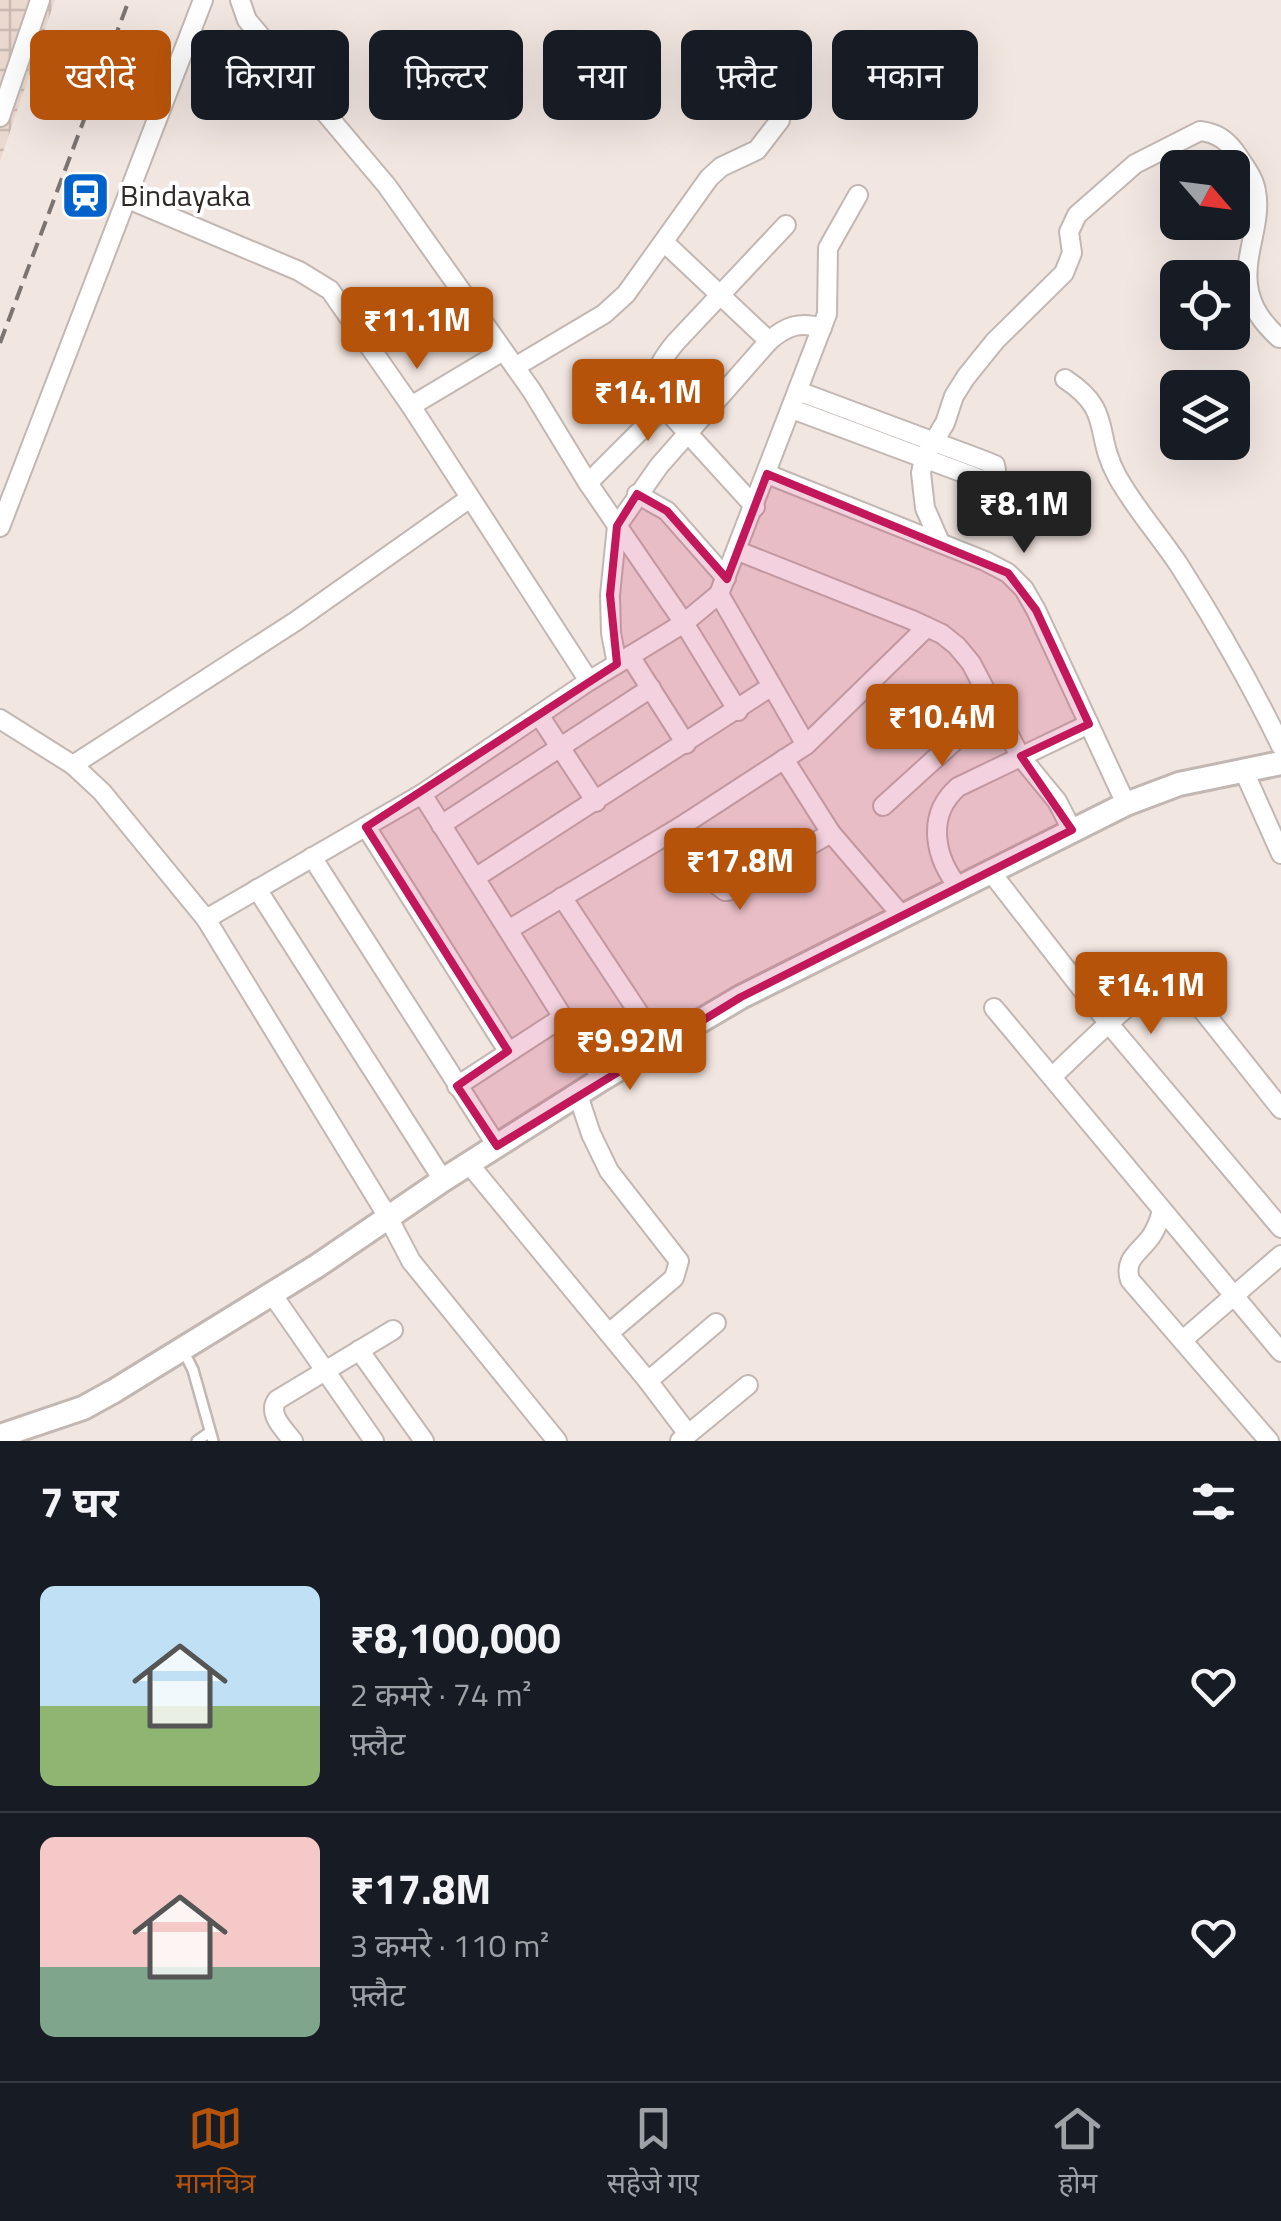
<!DOCTYPE html>
<html lang="hi">
<head>
<meta charset="utf-8">
<style>
  body { margin:0; font-family:"Titillium Web","Noto Sans Devanagari",sans-serif; background:#242831; color:#f1f3f6; height:100vh; display:flex; flex-direction:column; font-size:38px; white-space:nowrap }
  * { box-sizing:border-box; margin:0 }
  p { font-size:32px; color:#9ea1a6 }
  .icon { flex:none; width:55px; height:55px; fill:none; stroke:currentColor; stroke-width:2; stroke-linecap:round; stroke-linejoin:round }
  .map { position:relative; height:1441px; overflow:hidden }
  .panel { display:flex; flex-direction:column; background:#171b24; flex:1 }
  .panel>* { flex:none }
  .top-card { position:absolute; left:30px; top:30px; width:1222px; height:90px; display:flex; gap:20px }
  .needle { width:65px; rotate:118deg }
  .controls { position:absolute; left:1160px; top:150px; display:grid; gap:20px }
  .controls a { display:grid; place-items:center; width:90px; height:90px; border-radius:15px; background:#171b24; box-shadow:0 10px 40px #0002; font-size:50px }
  .price { position:absolute; translate:-50% -85px; padding:0 22px; border-radius:10px; background:#b45309; color:#fff; font-size:32px; line-height:65px; filter:drop-shadow(0 2px 5px #0008) }
  .price::after { content:''; position:absolute; left:50%; top:60px; width:30px; height:22px; margin-left:-15px; background:inherit; clip-path:polygon(0 0,100% 0,50% 100%) }
  .price.on { background:#222; color:#fff }
  ul { padding:0; list-style:none }
  li { display:flex; align-items:center; gap:30px; height:250px; padding:0 40px }
  li+li { border-top:2px solid #363941 }
  li span { display:grid; place-items:center; flex:none; width:280px; height:200px; border-radius:15px; color:#555 }
  li>.icon { margin-inline-start:auto }
  span .icon { width:120px; height:120px; fill:#fffc; stroke-width:1 }
  li b { font-size:42px }
  h2 { display:flex; justify-content:space-between; align-items:center; height:120px; padding:0 40px; font-size:42px }
  .chip { padding:0 35px; border-radius:15px; background:#171b24; box-shadow:0 10px 40px #0002; font-size:35px; line-height:90px }
  .chip.on { background:#b45309; color:#fff }
  .tab-bar { display:flex; justify-content:space-around; align-items:center; height:140px; border-top:2px solid #363941; background:#171b24; font-size:28px; color:#9ea1a6 }
  .tab-bar a { display:grid; justify-items:center; gap:5px }
  .tab-bar .on { color:#b45309 }
  .map>svg:first-child { display:block }
  .industrial { fill:url(#industrial-grid) }
  .lines { fill:none; stroke-linecap:round; stroke-linejoin:round }
  .lane-casing { stroke:#c2b7b2; stroke-width:14 }
  .street-casing { stroke:#c2b7b2; stroke-width:22 }
  .secondary-casing { stroke:#c2b7b2; stroke-width:28 }
  .lane { stroke:#fff; stroke-width:9 }
  .street { stroke:#fff; stroke-width:18 }
  .secondary { stroke:#fff; stroke-width:22 }
  .rail { stroke:#7c7471; stroke-width:4; stroke-dasharray:15 8; stroke-linecap:butt }
  .marked { fill:#c2185b; fill-opacity:0.2; stroke:#c2185b; stroke-width:8; stroke-linejoin:round }
  .labels { text-anchor:middle; dominant-baseline:central; stroke-width:8; stroke-linejoin:round; paint-order:stroke }
  .poi-label { font-size:30px; fill:#2f2a28; stroke:#fff; text-anchor:start }
</style>
</head>
<body>
<div class="map">
<svg width="1281" height="1441" viewBox="0 0 1281 1441">
  <defs>
    <pattern id="industrial-grid" width="8" height="8" patternUnits="userSpaceOnUse" patternTransform="scale(2.5)"><rect width="8" height="8" fill="#ebd8cf"/><path d="M0 4h8M4 0v8" fill="none" stroke="#cabab2"/></pattern>
  </defs>
  <rect width="100%" height="100%" fill="#f2e6e1"/>
  <!-- industrial -->
  <path class="industrial" d="M0 0H55L0 161Z"/>
  <g class="lines">
    <defs>
      <g id="lane">
        <path d="M184 1352 193 1370 213 1441"/>
        <path d="M197 1441 210 1432"/>
      </g>
      <g id="street">
        <path d="M240 0 247 20 387 186 532 391 588 483 684 623 738 711"/>
        <path d="M0 117 40 0"/>
        <path d="M128 199 299 271 330 290 411 406 589 681"/>
        <path d="M665 243 769 341"/>
        <path d="M515 367 604 314 626 294 709 178 721 167 757 150 780 120"/>
        <path d="M1065 379C1114 411 1093 432 1117 476 1134 507 1159 535 1179 565 1216 623 1251 684 1281 746"/>
        <path d="M411 406 503 351"/>
        <path d="M792 409 980 479 992 481 996 470 995 465 988 462 798 391"/>
        <path d="M767 474 985 561 1008 573 1024 589 1036 610 1126 804"/>
        <path d="M588 483 664 407"/>
        <path d="M637 494 667 511 726 578"/>
        <path d="M755 507 664 407C648 381 657 365 675 343L786 225"/>
        <path d="M0 527 203 0"/>
        <path d="M939 540 925 508 921 473 924 458 945 423 954 396 966 377 995 341 1064 273 1072 253 1069 232 1077 215 1135 164 1200 131C1218 133 1228 141 1238 156 1245 167 1254 178 1256 191 1262 222 1244 253 1248 285 1251 308 1263 323 1279 338"/>
        <path d="M738 551 912 620 942 634 957 646 971 663 1020 756 1057 801 1072 830"/>
        <path d="M630 656 686 744"/>
        <path d="M617 664 611 633 610 595 617 526 659 466 769 341C786 326 800 321 822 328"/>
        <path d="M539 715 596 802"/>
        <path d="M0 719 73 765 102 792 206 919"/>
        <path d="M806 745 927 627"/>
        <path d="M784 759 831 833 903 917"/>
        <path d="M73 765 296 621 470 498"/>
        <path d="M1243 769 1281 854"/>
        <path d="M422 794 589 681 684 623 719 594 827 314 828 248 858 195"/>
        <path d="M883 806 992 707"/>
        <path d="M441 825 651 688"/>
        <path d="M366 827 508 1051"/>
        <path d="M680 827 717 885 725 891 733 890 831 833"/>
        <path d="M312 857 497 1146"/>
        <path d="M990 871 1109 1024 1281 1228"/>
        <path d="M475 878 772 686"/>
        <path d="M257 889 443 1180"/>
        <path d="M960 889C935 859 925 816 958 787L1089 724"/>
        <path d="M562 897 660 1045"/>
        <path d="M508 930 680 827 806 745 719 594"/>
        <path d="M994 1008 1281 1352"/>
        <path d="M1052 1077C1070 1060 1147 983 1166 982 1175 982 1182 988 1188 992L1281 1109"/>
        <path d="M457 1086 563 1017"/>
        <path d="M578 1095 591 1134 609 1171 679 1261 674 1278 609 1333"/>
        <path d="M469 1164 648 1381 688 1434"/>
        <path d="M1162 1210C1160 1219 1157 1227 1152 1235 1141 1252 1123 1258 1130 1280L1269 1441"/>
        <path d="M272 1294 374 1441"/>
        <path d="M1184 1339 1281 1255"/>
        <path d="M359 1350 424 1441"/>
        <path d="M648 1381 716 1323"/>
        <path d="M293 1441C284 1429 267 1414 277 1400L393 1330"/>
        <path d="M557 1441 411 1261 388 1217 206 919 422 794 602 1079"/>
        <path d="M680 1441 748 1385"/>
      </g>
      <path id="secondary" d="M0 1436 83 1408 114 1391 317 1266 443 1180 602 1079 741 997 1126 804 1179 784 1281 763"/>
    </defs>
    <!-- lane casing -->
    <use href="#lane" class="lane-casing"/>
    <!-- street casing -->
    <use href="#street" class="street-casing"/>
    <!-- secondary casing -->
    <use href="#secondary" class="secondary-casing"/>
    <!-- lane -->
    <use href="#lane" class="lane"/>
    <!-- street -->
    <use href="#street" class="street"/>
    <!-- secondary -->
    <use href="#secondary" class="secondary"/>
    <!-- rail -->
    <path class="rail" d="M0 343 129 0"/>
  </g>
  <!-- marked area -->
  <path class="marked" d="M767 474 1008 573 1036 610 1089 724 1021 756 1072 830 741 997 497 1146 457 1086 508 1051 366 827 617 664 610 595 617 526 637 494 667 511 727 579Z"/>
  <!-- icons -->
  <defs>
    <symbol id="station-square" viewBox="-11 -11 22 22"><rect x="-9" y="-9" width="18" height="18" rx="4" fill="#0062ca" stroke="#fff"/><path d="M-3-6H3Q5-6 5-4V2Q5 4 3 4L4.5 6H3L1.5 4h-3L-3 6H-4.5L-3 4Q-5 4-5 2V-4Q-5-6-3-6ZM-3.5-4v3h7v-3ZM-3.5 1v1.5H-2V1ZM2 1v1.5H3.5V1Z" fill="#fff"/></symbol>
  </defs>
  <g fill-rule="evenodd">
    <use href="#station-square" x="58" y="168" width="55" height="55"/>
  </g>
  <g class="labels">
    <!-- poi labels -->
    <g class="poi-label">
      <text x="120" y="195">Bindayaka</text>
    </g>
  </g>
</svg>
<div class="controls">
<a><svg class="needle" viewBox="-14 -14 28 28"><path d="M0-13l5 13h-10z" fill="#e53935"/><path d="M0 13l5-13h-10z" fill="#9ea1a6"/></svg></a>
<a><svg class="icon" aria-label="locate" viewBox="0 0 24 24"><circle cx="12" cy="12" r="6"/><path d="M12 2v4M12 18v4M2 12h4M18 12h4"/></svg></a>
<a><svg class="icon" aria-label="layers" viewBox="0 0 24 24"><path d="M12 4l9 5-9 5-9-5zM3 14l9 5 9-5"/></svg></a>
</div>
<b class="price" style="left:417px;top:372px">₹11.1M</b>
<b class="price" style="left:648px;top:444px">₹14.1M</b>
<b class="price on" style="left:1024px;top:556px">₹8.1M</b>
<b class="price" style="left:942px;top:769px">₹10.4M</b>
<b class="price" style="left:740px;top:913px">₹17.8M</b>
<b class="price" style="left:1151px;top:1037px">₹14.1M</b>
<b class="price" style="left:630px;top:1093px">₹9.92M</b>
<div class="top-card">
<a class="chip on">खरीदें</a>
<a class="chip">किराया</a>
<a class="chip">फ़िल्टर</a>
<a class="chip">नया</a>
<a class="chip">फ़्लैट</a>
<a class="chip">मकान</a>
</div>
</div>
<section class="panel">
<h2>7 घर<svg class="icon" aria-label="filters" viewBox="0 0 24 24"><path d="M4 7h16M4 17h16"/><circle cx="9" cy="7" r="2"/><circle cx="15" cy="17" r="2"/></svg></h2>
<ul>
<li><span style="background:linear-gradient(#bfe0f5 60%,#8fb573 0)"><svg class="icon" aria-label="home" viewBox="0 0 24 24"><path d="M3 11l9-7 9 7M6 9v11h12V9"/></svg></span><div><b>₹8,100,000</b><p>2 कमरे · 74 m²</p><p>फ़्लैट</p></div><svg class="icon" aria-label="heart" viewBox="0 0 24 24"><path d="M12 20l-8-8c-3-5 5-10 8-4 3-6 11-1 8 4z"/></svg></li>
<li><span style="background:linear-gradient(#f6c9c9 65%,#7fa58c 0)"><svg class="icon" aria-label="home" viewBox="0 0 24 24"><path d="M3 11l9-7 9 7M6 9v11h12V9"/></svg></span><div><b>₹17.8M</b><p>3 कमरे · 110 m²</p><p>फ़्लैट</p></div><svg class="icon" aria-label="heart" viewBox="0 0 24 24"><path d="M12 20l-8-8c-3-5 5-10 8-4 3-6 11-1 8 4z"/></svg></li>
</ul>
</section>
<nav class="tab-bar">
<a class="on"><svg class="icon" aria-label="map" viewBox="0 0 24 24"><path d="M3 6l6-2 6 2 6-2v14l-6 2-6-2-6 2zM9 4v14M15 6v14"/></svg>मानचित्र</a>
<a><svg class="icon" aria-label="saved" viewBox="0 0 24 24"><path d="M7 4h10v16l-5-4-5 4z"/></svg>सहेजे गए</a>
<a><svg class="icon" aria-label="home" viewBox="0 0 24 24"><path d="M3 11l9-7 9 7M6 9v11h12V9"/></svg>होम</a>
</nav>
</body>
</html>
